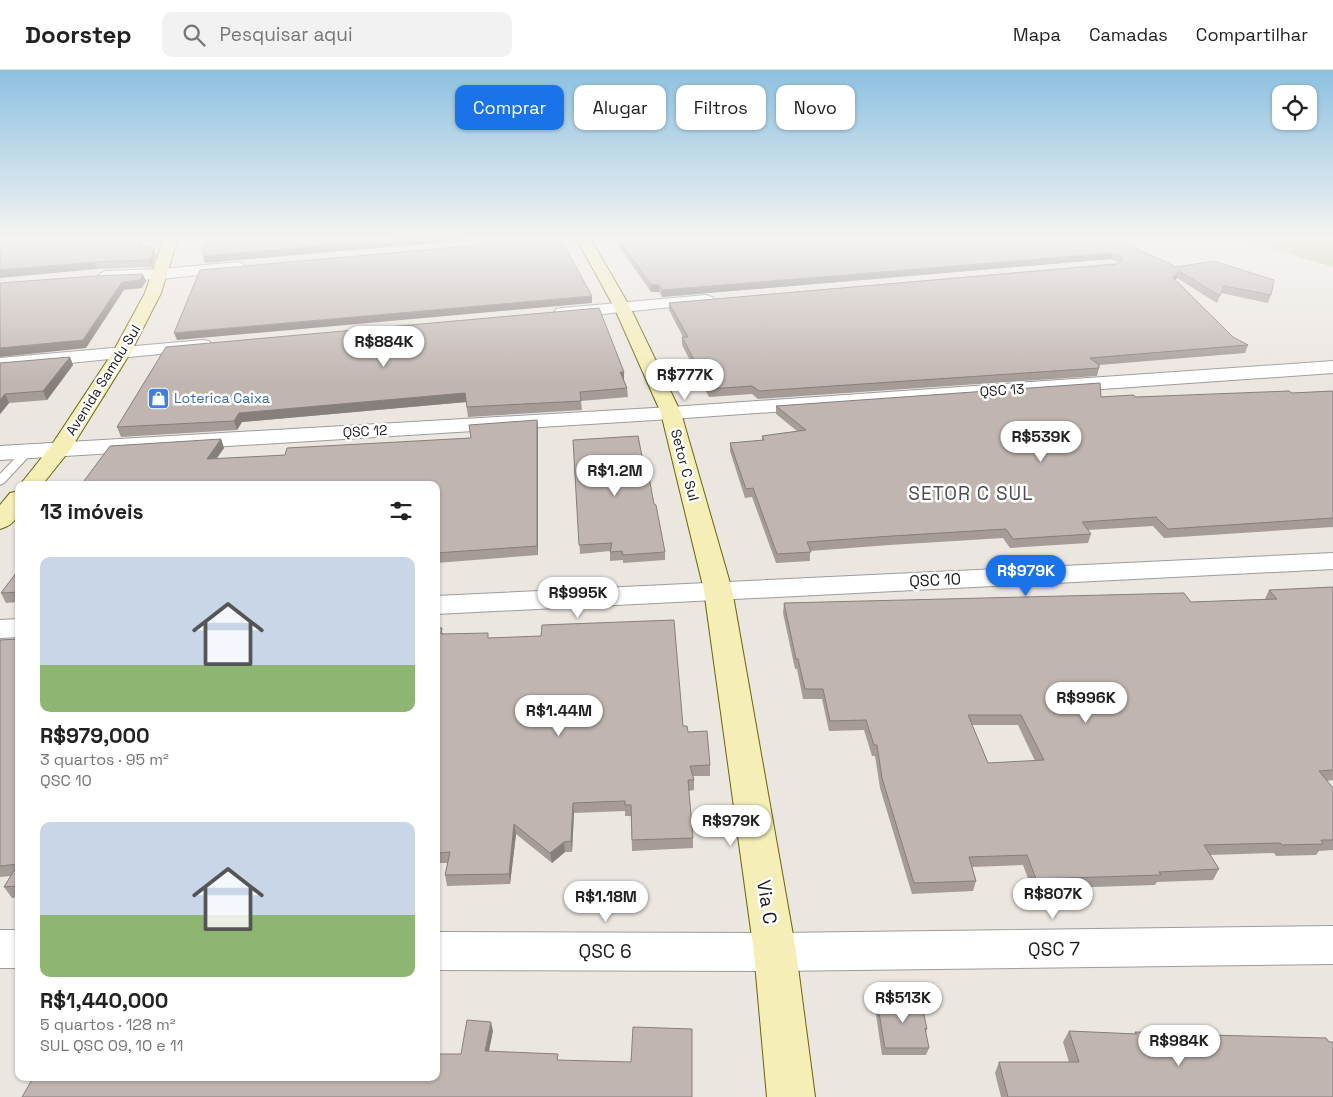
<!DOCTYPE html>
<html lang="pt">
<head>
<meta charset="utf-8">
<style>
  body { margin:0; font-family:"Space Grotesk",sans-serif; background:#f2f2f2; color:#222; height:100vh; display:flex; flex-direction:column; font-size:19px; white-space:nowrap }
  * { box-sizing:border-box; margin:0 }
  p { font-size:16px; color:#767676 }
  .icon { flex:none; width:28px; height:28px; fill:none; stroke:currentColor; stroke-width:2; stroke-linecap:round; stroke-linejoin:round }
  .map { position:relative; flex:1; overflow:hidden }
  .details { position:absolute; left:15px; top:411px; width:425px; height:600px; display:flex; flex-direction:column; background:#fff; border-radius:10px; box-shadow:0 1px 4px #0004 }
  .details>* { flex:none }
  .guide { position:absolute; left:455px; top:15px; width:475px; height:45px; display:flex; gap:10px }
  .buttons { position:absolute; left:1272px; top:15px; display:grid; gap:10px }
  .buttons a { display:grid; place-items:center; width:45px; height:45px; border-radius:10px; background:#fff; box-shadow:0 1px 4px #0004; font-size:25px }
  .price { position:absolute; translate:-50% -42px; padding:0 11px; border-radius:18px; background:#fff; color:#222; font-size:16px; line-height:32px; filter:drop-shadow(0 1px 2px #0008) }
  .price::after { content:''; position:absolute; left:50%; top:30px; width:15px; height:11px; margin-left:-8px; background:inherit; clip-path:polygon(0 0,100% 0,50% 100%) }
  .price.selected { background:#1a73e8; color:#fff }
  ul { padding:0; list-style:none }
  li { display:grid; align-content:center; gap:10px; height:265px; padding:0 25px }
  li span { display:grid; place-items:center; height:155px; border-radius:10px; color:#555 }
  li>.icon { margin-inline-start:auto }
  span .icon { width:90px; height:90px; fill:#fffc; stroke-width:1 }
  li b { font-size:21px }
  h2 { display:flex; justify-content:space-between; align-items:center; height:60px; padding:0 25px; font-size:21px }
  .tag { padding:0 18px; border-radius:10px; background:#fff; box-shadow:0 1px 4px #0004; font-size:18px; line-height:45px }
  .tag.selected { background:#1a73e8; color:#fff }
  header { display:flex; align-items:center; gap:30px; box-sizing:border-box; height:70px; padding:0 25px; background:#fff; border-bottom:1px solid #e0e0e0 }
  header strong { font-size:24px }
  nav { display:flex; gap:28px; margin-inline-start:auto; font-size:18px }
  .search { width:350px; height:45px; background:#f2f2f2; display:flex; align-items:center; gap:12px; box-sizing:border-box; padding:0 18px; border-radius:10px; color:#767676; font-size:19px }
  .map>svg:first-child { display:block }
  .forest { fill:#aec997 }
  .lines { fill:none; stroke-linecap:round; stroke-linejoin:round }
  .lane-casing { stroke:#9c9c9c; stroke-width:2 }
  .street-casing { stroke:#9c9c9c; stroke-width:2 }
  .secondary-casing { stroke:#69640b; stroke-width:2 }
  .lane { fill:#fff; fill-rule:evenodd }
  .street { fill:#fff; fill-rule:evenodd }
  .secondary { fill:#f5eeb6; fill-rule:evenodd }
  .wall { fill:#a59c98; fill-rule:evenodd }
  .shaded-wall { fill:#867f7c }
  .building { fill:#c0b5b1; stroke:#867f7c; fill-rule:evenodd }
  .labels { text-anchor:middle; dominant-baseline:central; stroke-width:5; stroke-linejoin:round; paint-order:stroke }
  .far-street-label { font-size:14px; fill:#1b1b1b; stroke:#fff }
  .far-shop-label { font-size:14px; fill:#366cbe; stroke:#fff; text-anchor:start }
  .street-label { font-size:16px; fill:#1b1b1b; stroke:#fff }
  .quarter-label { font-size:19px; letter-spacing:1px; fill:#4e4e4e; stroke:#fff }
  .near-street-label { font-size:19px; fill:#1b1b1b; stroke:#fff }
</style>
</head>
<body>
<header>
<strong>Doorstep</strong>
<div class="search"><svg class="icon" aria-label="search" viewBox="0 0 24 24"><circle cx="10" cy="10" r="6"/><path d="M15 15l6 6"/></svg>Pesquisar aqui</div>
<nav><a>Mapa</a><a>Camadas</a><a>Compartilhar</a></nav>
</header>
<div class="map">
<svg width="1333" height="1027" viewBox="0 0 1333 1027">
  <rect width="100%" height="100%" fill="#ece6e1"/>
  <!-- forest -->
  <path class="forest" d="M1259 168H1333V197L1245 170Z"/>
  <g class="lines">
    <defs>
      <path id="lane" d="M28 378 34 381 32 383 4 413 0 415V404L24 379Z"/>
      <g id="street">
        <path d="M579 168 572 172 525 177 520 176 518 173 520 170 528 168Z"/>
        <path d="M238 192 243 194 246 197 243 200 161 209 106 211 101 209 98 206 101 203 106 201 161 199Z"/>
        <path d="M706 225 712 227 714 230 712 233 562 248 556 247 554 243 556 239 562 238Z"/>
        <path d="M203 270 209 271 212 275 209 279 0 300V288Z"/>
        <path d="M1333 291V303L671 349 0 390V376L671 337Z"/>
        <path d="M1333 483V499L436 544V526Z"/>
        <path d="M19 549V567L0 568V550Z"/>
        <path d="M1333 856V894L775 901 436 900V862L775 863Z"/>
        <rect x="0" y="860" width="19" height="38"/>
      </g>
      <g id="secondary">
        <path d="M164 168H178L161 223 131 282 70 380 42 415 19 416 51 376 113 282 145 223Z"/>
        <path d="M576 168H590L630 237 681 343 732 520 796 882 815 1027H767L754 882 704 520 661 343 614 237Z"/>
        <path d="M19 421C19 439 21 453 0 459V435L10 423Z"/>
      </g>
    </defs>
    <!-- lane casing -->
    <use href="#lane" class="lane-casing"/>
    <!-- street casing -->
    <use href="#street" class="street-casing"/>
    <!-- secondary casing -->
    <use href="#secondary" class="secondary-casing"/>
    <!-- lane -->
    <use href="#lane" class="lane"/>
    <!-- street -->
    <use href="#street" class="street"/>
    <!-- secondary -->
    <use href="#secondary" class="secondary"/>
  </g>
  <!-- wall -->
  <g class="wall">
    <path d="M26 168H143L142 175 156 185 152 197 97 199Z"/>
    <path d="M613 168H1081L1085 170 1111 173 1176 197 1271 225 1268 233 1221 223 1217 233 1177 208 1175 209 1233 267 1248 275 1245 283 1099 295V298L1097 306 758 329 752 324 709 327 682 275V267H683L669 240V233L1119 193 1111 189 662 227 659 222H651Z"/>
    <path d="M70 287 73 295 47 330 9 333 0 344V293Z"/>
    <path d="M624 302V310L627 318 628 327 581 331 582 340 468 347 466 332 242 352 237 360 121 367 117 357Z"/>
    <path d="M1333 321V457L1164 468 1153 456 1088 460 1091 464 1088 473 1010 478 1003 468 890 475 810 481V491L776 493 752 427 745 428 730 381V373L762 370V366L797 361 776 344V336L1101 327H1136L1292 323Z"/>
    <path d="M537 350 538 359V485L436 493V415H81L221 369 224 378 216 389 285 385 471 368Z"/>
    <path d="M573 370 646 407 654 434 665 482V490L623 493V490L610 491V481L580 484Z"/>
    <path d="M19 499V532L6 533 1 523Z"/>
    <path d="M1333 517V710L1327 711 1333 718V780L1319 781 1316 785 1276 786 1274 783 1210 785 1219 799 1213 810 1157 812 1155 815 1032 819 1023 795 972 797 976 811 973 821 912 824 880 718 875 686H872L864 660 829 661 822 629H803L797 599H795L783 543 784 533 1191 532 1265 529 1269 520ZM972 655H1018L1035 691 988 693Z"/>
    <path d="M436 558 444 564 489 568 683 656 688 662 710 695V706H693L694 710V720L689 721 693 768V778L632 781 631 746H625V741L574 743 572 782H565L552 793 516 764 510 814 447 816 445 805 448 793H436Z"/>
    <path d="M19 569V827L12 828 4 817 11 806 0 807V570Z"/>
    <path d="M877 931 927 959 926 963 929 978 926 985H882L875 938Z"/>
    <path d="M1069 961 1134 964 1135 962 1329 972 1333 1027H1001L995 1003 999 992H1069L1063 972Z"/>
  </g>
  <!-- shaded-wall -->
  <g class="shaded-wall">
    <path d="M140 168H143L142 181 139 175Z"/>
    <path d="M407 168H491L205 193 203 186Z"/>
    <path d="M154 178 156 185 152 197 150 190Z"/>
    <path d="M1113 183 1111 189 662 227V220Z"/>
    <path d="M94 192 97 199 0 208V200Z"/>
    <path d="M1179 201 1177 208 1171 215 1173 208Z"/>
    <path d="M143 204 146 211 142 218 124 220 86 278 0 287V278L122 212Z"/>
    <rect x="651" y="215" width="8" height="7"/>
    <path d="M592 226V233L177 270 174 263Z"/>
    <path d="M70 287 73 295 47 330 43 321Z"/>
    <path d="M620 302H624V311Z"/>
    <path d="M465 323 466 332 242 352 237 360 234 351 239 343Z"/>
    <path d="M5 324 9 333 0 344V330Z"/>
    <path d="M537 350 538 359V485L537 476Z"/>
    <path d="M221 369 224 378 210 398 207 389Z"/>
    <path d="M573 733 574 743 572 782 571 771Z"/>
    <path d="M514 754 516 764 510 814 509 804Z"/>
    <path d="M564 772 565 782 552 793 550 783Z"/>
    <path d="M491 952 493 961 487 991 485 981Z"/>
  </g>
  <!-- building -->
  <g class="building">
    <path d="M26 168H140L139 175 154 178 150 190 94 192 0 200V171Z"/>
    <path d="M206 168H407L203 186Z"/>
    <path d="M560 168 592 226 174 263 200 200Z"/>
    <path d="M618 168H1081L1085 170 1103 169 1111 173H1125L1176 197 1214 191 1274 210 1271 225 1224 216 1220 226 1179 201 1173 208 1233 267 1248 275 1090 288 1099 295V298L759 321 752 316 709 319 682 267H688L669 233 1118 194 1123 189 1119 185 1113 183 662 220 659 215H651Z"/>
    <path d="M143 204 140 210 122 212 83 270 0 278V213L94 206Z"/>
    <path d="M599 238 624 302H620L627 318 580 322 581 331 467 337 465 323 239 343 234 351 117 357 166 277Z"/>
    <path d="M70 287 43 321 5 324 0 330V293Z"/>
    <path d="M1100 313 1101 327 1133 325 1136 327 1289 321 1292 323 1333 321V448L1168 459 1156 447 1082 452 1091 464 1013 469 1006 459 892 466 807 472 811 482 777 484 753 418 746 419 730 373 764 370 762 366 806 360 776 336Z"/>
    <path d="M537 350V476L436 483V415H81L110 376 221 369 207 389 267 386 285 385 287 378 471 368 469 355Z"/>
    <path d="M638 366 646 407H649L654 434 656 435 665 482 623 485 622 481 610 482 612 473 579 475 573 370Z"/>
    <path d="M19 499V522L1 523Z"/>
    <path d="M1333 517V700L1319 701 1333 718V770H1321L1323 774 1282 775 1280 773 1204 775 1219 799 1159 802 1161 805 1036 809 1027 785 969 787 976 811 914 813 882 708 877 675H874L866 650 830 651 823 619H805L798 589H796L784 533 1184 523 1191 532 1277 529 1269 520ZM968 645H1021L1044 690 988 693Z"/>
    <path d="M674 550 683 656H687L688 662 707 661 710 695 690 696 694 710H688L693 768 632 770 631 735H625V731L573 733 571 771 564 772 550 783 514 754 509 804 445 805 450 782 436 783V558H442L441 564 488 563V568L541 566 542 555Z"/>
    <path d="M19 569V816L4 817 18 794 0 796V570Z"/>
    <path d="M877 931H921L927 959 925 958 929 978H885Z"/>
    <path d="M467 950 491 952 485 981 558 984 557 990 631 992 633 957 692 959V1027H22L33 1008H436V984H461Z"/>
    <path d="M1069 961 1137 964 1135 962 1207 963 1208 965 1326 968 1329 972H1333V1027H1008L999 992H1079Z"/>
  </g>
  <!-- sky -->
  <linearGradient id="sky" x2="0" y2="1"><stop stop-color="#8cc1e1"/><stop offset="0.54" stop-color="#f6f4f2"/><stop offset="1" stop-color="#f6f4f2" stop-opacity="0"/></linearGradient>
  <rect width="1333" height="312" fill="url(#sky)"/>
  <!-- icons -->
  <defs>
    <symbol id="shop-square" viewBox="-11 -11 22 22"><rect x="-9" y="-9" width="18" height="18" rx="4" fill="#3f7fe0" stroke="#fff"/><path d="M-5-2.5h2.3a2.7 3.5 0 0 1 5.4 0H5L5.5 6h-11ZM-1.5-2.5h3a1.5 2.3 0 0 0-3 0Z" fill="#fff"/></symbol>
  </defs>
  <g fill-rule="evenodd">
    <use href="#shop-square" x="146" y="316" width="25" height="25"/>
  </g>
  <g class="labels">
    <!-- far-street labels -->
    <g class="far-street-label">
      <text transform="translate(103 310) rotate(-58)">Avenida Samdu Sul</text>
      <text transform="translate(1002 320) rotate(-4)">QSC 13</text>
      <text transform="translate(365 361) rotate(-3)">QSC 12</text>
      <text transform="translate(685 395) rotate(75)">Setor C Sul</text>
    </g>
    <!-- far-shop labels -->
    <g class="far-shop-label">
      <text x="174" y="328">Loterica Caixa</text>
    </g>
    <!-- street labels -->
    <g class="street-label">
      <text transform="translate(935 510) rotate(-3)">QSC 10</text>
    </g>
    <!-- quarter labels -->
    <g class="quarter-label">
      <text x="971" y="423">SETOR C SUL</text>
    </g>
    <!-- near-street labels -->
    <g class="near-street-label">
      <text transform="translate(767 832) rotate(81)">Via C</text>
      <text transform="translate(1054 879) rotate(-1)">QSC 7</text>
      <text x="605" y="881">QSC 6</text>
    </g>
  </g>
</svg>
<div class="buttons">
<a><svg class="icon" aria-label="locate" viewBox="0 0 24 24"><circle cx="12" cy="12" r="6"/><path d="M12 2v4M12 18v4M2 12h4M18 12h4"/></svg></a>
</div>
<b class="price" style="left:384px;top:298px">R$884K</b>
<b class="price" style="left:685px;top:331px">R$777K</b>
<b class="price" style="left:1041px;top:393px">R$539K</b>
<b class="price" style="left:615px;top:427px">R$1.2M</b>
<b class="price selected" style="left:1026px;top:527px">R$979K</b>
<b class="price" style="left:578px;top:549px">R$995K</b>
<b class="price" style="left:1086px;top:654px">R$996K</b>
<b class="price" style="left:559px;top:667px">R$1.44M</b>
<b class="price" style="left:731px;top:777px">R$979K</b>
<b class="price" style="left:1053px;top:850px">R$807K</b>
<b class="price" style="left:606px;top:853px">R$1.18M</b>
<b class="price" style="left:903px;top:954px">R$513K</b>
<b class="price" style="left:1179px;top:997px">R$984K</b>
<div class="guide">
<a class="tag selected">Comprar</a>
<a class="tag">Alugar</a>
<a class="tag">Filtros</a>
<a class="tag">Novo</a>
</div>
<section class="details">
<h2>13 imóveis<svg class="icon" aria-label="filters" viewBox="0 0 24 24"><path d="M4 7h16M4 17h16"/><circle cx="9" cy="7" r="2"/><circle cx="15" cy="17" r="2"/></svg></h2>
<ul>
<li><span style="background:linear-gradient(#c9d6e8 70%,#8fb573 0)"><svg class="icon" aria-label="home" viewBox="0 0 24 24"><path d="M3 11l9-7 9 7M6 9v11h12V9"/></svg></span><div><b>R$979,000</b><p>3 quartos · 95 m²</p><p>QSC 10</p></div></li>
<li><span style="background:linear-gradient(#c9d6e8 60%,#8fb573 0)"><svg class="icon" aria-label="home" viewBox="0 0 24 24"><path d="M3 11l9-7 9 7M6 9v11h12V9"/></svg></span><div><b>R$1,440,000</b><p>5 quartos · 128 m²</p><p>SUL QSC 09, 10 e 11</p></div></li>
</ul>
</section>
</div>
</body>
</html>
